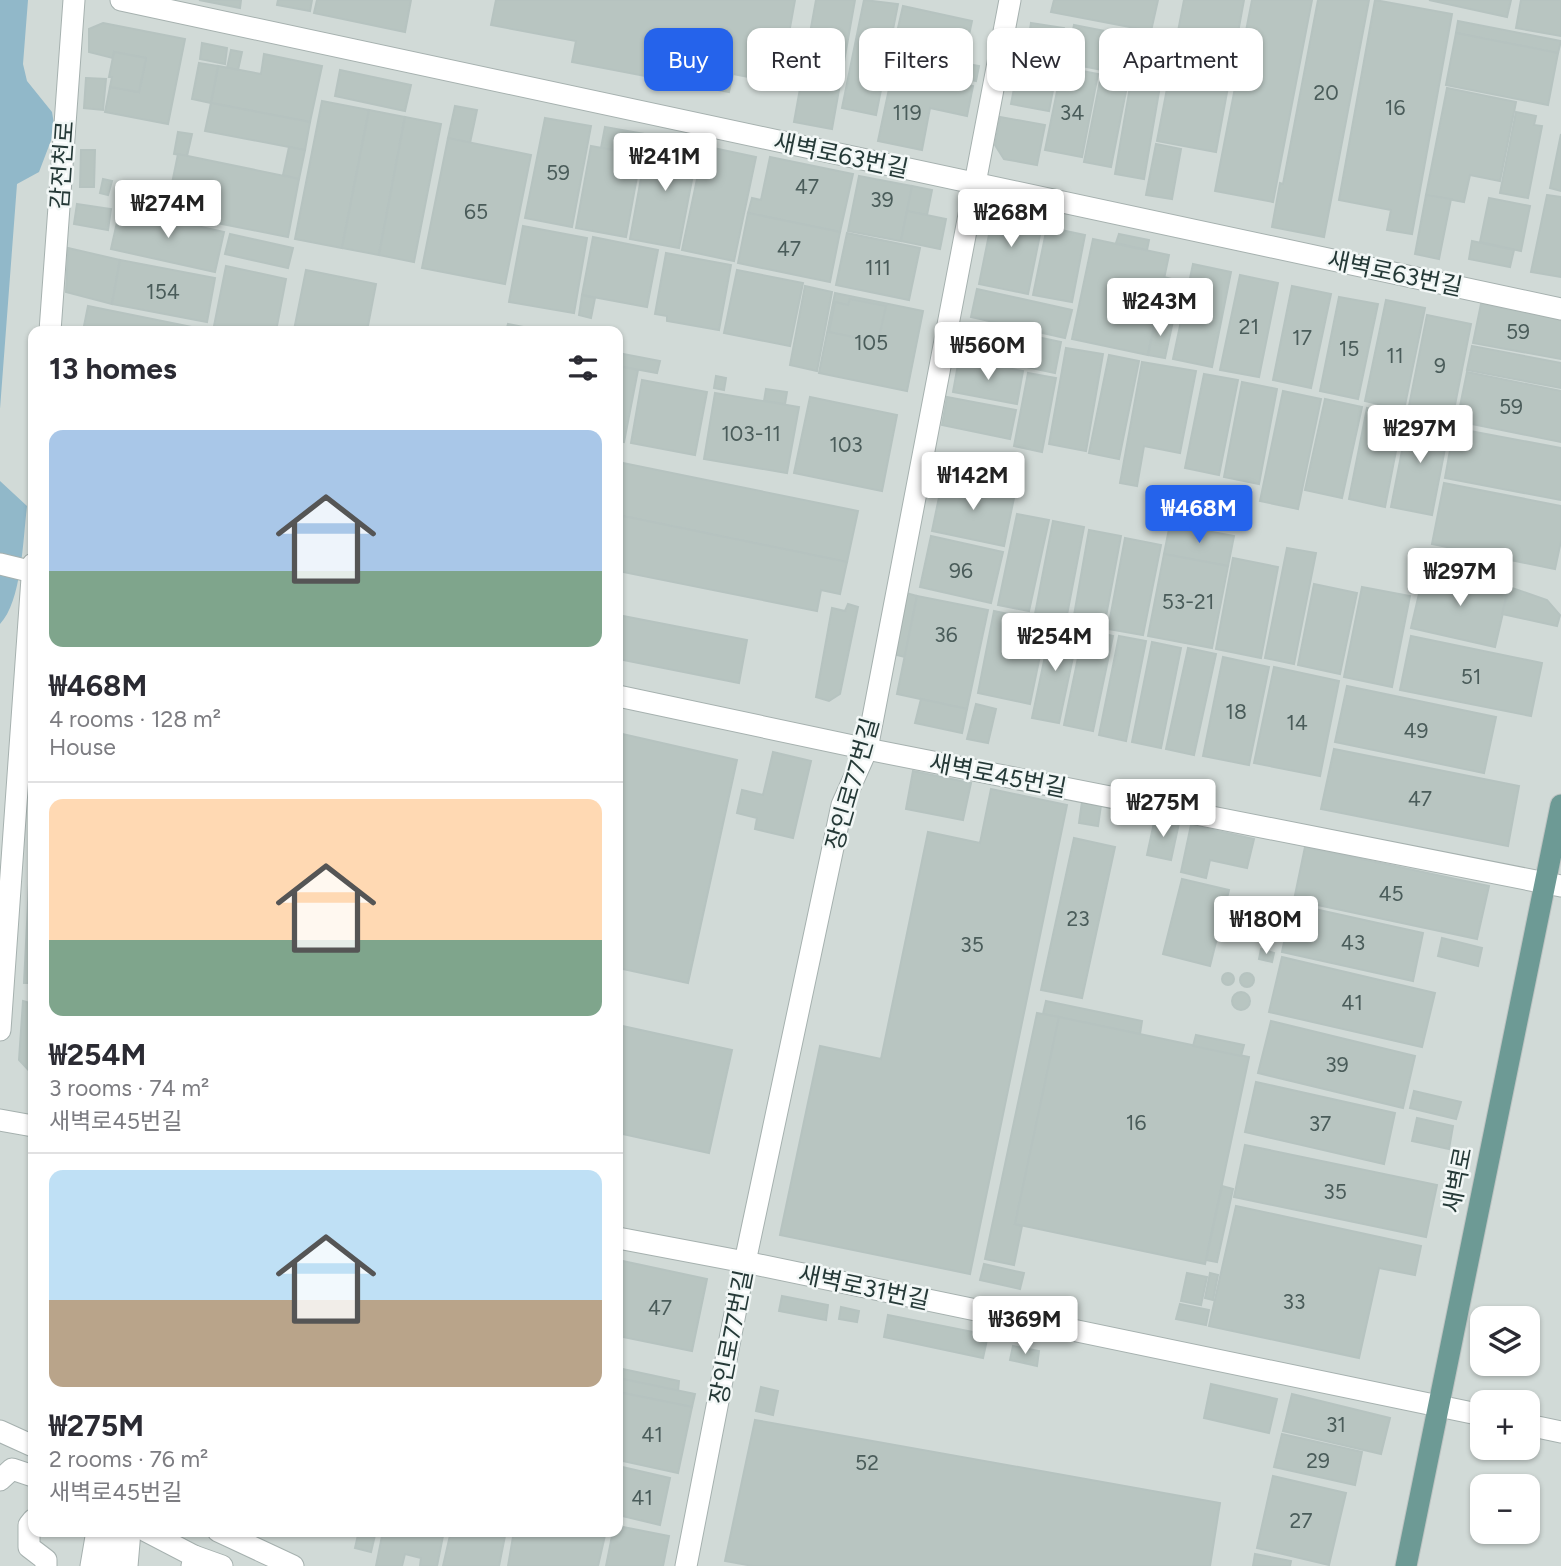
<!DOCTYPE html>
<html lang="en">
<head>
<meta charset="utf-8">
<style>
  body { margin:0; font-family:Figtree,"Noto Sans KR",sans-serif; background:#f7f7f7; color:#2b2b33; height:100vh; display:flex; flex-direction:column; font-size:26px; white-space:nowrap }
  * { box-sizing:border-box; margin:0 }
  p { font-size:23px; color:#7c7c81 }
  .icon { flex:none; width:38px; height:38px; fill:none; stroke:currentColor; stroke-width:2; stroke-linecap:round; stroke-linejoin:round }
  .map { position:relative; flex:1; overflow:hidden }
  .details { position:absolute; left:28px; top:326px; width:595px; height:1211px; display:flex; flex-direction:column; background:#fff; border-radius:14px; box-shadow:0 2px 5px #0004 }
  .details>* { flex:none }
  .top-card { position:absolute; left:644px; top:28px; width:665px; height:63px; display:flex; gap:14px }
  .fabs { position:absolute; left:1470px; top:1306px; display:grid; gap:14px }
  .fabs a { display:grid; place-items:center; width:70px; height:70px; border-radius:14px; background:#fff; box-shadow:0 2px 5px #0004; font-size:35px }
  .price { position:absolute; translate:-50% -60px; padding:0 16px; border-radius:7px; background:#fff; color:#222; font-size:23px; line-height:46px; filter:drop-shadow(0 2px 4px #0008) }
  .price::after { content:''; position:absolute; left:50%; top:42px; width:21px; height:16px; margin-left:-10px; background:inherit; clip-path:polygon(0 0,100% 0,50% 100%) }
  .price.on { background:#2563eb; color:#fff }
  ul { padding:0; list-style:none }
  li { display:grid; align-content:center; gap:14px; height:371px; padding:0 21px }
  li+li { border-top:2px solid #e1e1e2 }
  li span { display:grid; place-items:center; height:217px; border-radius:14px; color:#555 }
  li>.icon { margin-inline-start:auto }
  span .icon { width:126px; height:126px; fill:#fffc; stroke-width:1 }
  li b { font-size:30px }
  h2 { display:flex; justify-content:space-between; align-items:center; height:84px; padding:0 21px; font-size:30px }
  .tag { padding:0 24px; border-radius:14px; background:#fff; box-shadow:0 2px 5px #0004; font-size:24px; line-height:63px }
  .tag.on { background:#2563eb; color:#fff }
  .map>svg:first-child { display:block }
  .built { fill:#d1dad7; fill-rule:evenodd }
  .water { fill:#91b8c9 }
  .building { fill:#b8c5c1; stroke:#b6c3c0; stroke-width:2 }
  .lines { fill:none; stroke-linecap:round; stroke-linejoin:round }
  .minor-casing { stroke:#a6b1af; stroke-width:23 }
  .major-casing { stroke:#bec4c3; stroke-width:23 }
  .minor { stroke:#fff; stroke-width:21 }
  .major { stroke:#6d9a95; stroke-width:21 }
  .labels { text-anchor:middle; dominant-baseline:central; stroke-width:5; stroke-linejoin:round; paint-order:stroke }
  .number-label { font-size:21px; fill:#4a5c5a }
  .street-label { font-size:24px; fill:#253937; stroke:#f2f7f6 }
</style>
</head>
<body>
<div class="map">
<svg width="1561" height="1566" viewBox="0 0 1561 1566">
  <rect width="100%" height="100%" fill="#e2eae8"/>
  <!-- built -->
  <path class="built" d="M0 0H1561V1566H0ZM33 331H618V1531H33ZM1482 1318H1528V1363H1482ZM1482 1402H1528V1447H1482ZM1482 1486H1528V1531H1482Z"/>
  <!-- water -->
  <g class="water">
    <path d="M0 0H28L23 64 27 81 52 112 55 130 39 172 17 184 0 409Z"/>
    <path d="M0 481 27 506C23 538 22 601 0 624Z"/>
  </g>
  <!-- building -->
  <g class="building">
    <path d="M199 0H241L240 8Z"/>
    <path d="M278 0H312L310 11 277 5Z"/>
    <path d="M317 0H411L405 32 314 13Z"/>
    <path d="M496 0H795L780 83 733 74 729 92 572 62 576 41 491 25Z"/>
    <path d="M816 0H855L832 129 794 122Z"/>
    <path d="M864 0 898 4 876 115 842 108Z"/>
    <path d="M1054 0H1158L1151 31 1051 12Z"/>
    <path d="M1184 0H1244L1216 152 1157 141Z"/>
    <path d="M1252 0H1312L1273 202 1215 191Z"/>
    <path d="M1318 0H1369L1324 237 1272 227 1280 183 1283 184Z"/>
    <path d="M1375 0 1452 14 1412 234 1387 230 1391 210 1339 200Z"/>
    <path d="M1429 0H1511L1507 17Z"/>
    <path d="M1521 0H1561V36L1516 28Z"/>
    <path d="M903 6 972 21 963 63 979 66 976 81 890 63Z"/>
    <path d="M1458 21 1561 41 1558 53 1456 33Z"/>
    <path d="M103 23 185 39 168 124 105 112 110 87 139 92 146 58 114 52 113 58 89 52V29Z"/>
    <path d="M1031 23 1064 28 1060 54 1027 49Z"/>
    <path d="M1074 25 1167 43 1159 81 1066 63Z"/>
    <path d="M1456 33 1558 53 1548 105 1446 85Z"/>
    <path d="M202 43 227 48 225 64 200 59Z"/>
    <path d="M231 50 242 52 238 70 227 68Z"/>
    <path d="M114 52 146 58 139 92 110 87 112 77H109Z"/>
    <path d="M264 54 322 66 310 122 211 103 218 66 261 74Z"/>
    <path d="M1020 57 1058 64 1049 111 1011 104Z"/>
    <path d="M199 63 218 66 211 103 192 99Z"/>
    <path d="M1062 67 1098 74 1082 157 1045 150Z"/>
    <path d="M340 70 411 85 405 111 335 96Z"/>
    <path d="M893 70 973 86 967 116 930 108 922 150 878 141Z"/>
    <path d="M1101 76 1128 81 1111 167 1084 162Z"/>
    <path d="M86 78 106 79 103 110 84 108Z"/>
    <path d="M1131 81 1160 86 1144 179 1115 174Z"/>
    <path d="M1447 88 1516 102 1500 181 1470 175 1464 202 1426 195Z"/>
    <path d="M322 101 369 110 342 248 295 239Z"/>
    <path d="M211 103 310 122 305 150 205 131Z"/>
    <path d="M455 106 477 110 470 143 448 138Z"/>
    <path d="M369 110 405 117 379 255 342 248Z"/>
    <path d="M1516 112 1536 116 1534 125 1542 126 1528 198 1500 193Z"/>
    <path d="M405 117 441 124 414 262 379 255Z"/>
    <path d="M1000 117 1045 125 1037 165 1004 159 995 145Z"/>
    <path d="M545 118 591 126 572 227 525 218Z"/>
    <path d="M605 127 645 134 641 155 601 148Z"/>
    <path d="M178 132 192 134 187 156 174 154Z"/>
    <path d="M1561 134V191L1550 188Z"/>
    <path d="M659 136 699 143 679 248 630 239 645 156 655 158Z"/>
    <path d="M448 138 531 155 505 284 422 268Z"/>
    <path d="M1156 144 1181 149 1172 199 1146 195Z"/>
    <path d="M591 146 641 155 626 237 576 228Z"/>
    <path d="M704 146 756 157 734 261 682 250Z"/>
    <path d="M289 147 305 150 299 179 283 175Z"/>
    <path d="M81 150H95L94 187H80Z"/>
    <path d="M178 154 299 179 288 237 166 213Z"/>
    <path d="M770 157 853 174 840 232 748 213 752 198 761 200Z"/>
    <path d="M859 176 912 186 901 241 848 231Z"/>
    <path d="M103 179 112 181 108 195 100 193Z"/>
    <path d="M912 186 932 190 927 215 907 211Z"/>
    <path d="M1426 195 1451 199 1439 259 1415 254Z"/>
    <path d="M1547 195 1561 197V277L1531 272Z"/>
    <path d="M1489 198 1530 206 1521 251 1480 242Z"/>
    <path d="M77 204 111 209 108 230 74 224Z"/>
    <path d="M995 205 1044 215 1028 294 979 284Z"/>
    <path d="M120 209 224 232 215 272 111 249Z"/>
    <path d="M907 211 946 219 940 249 901 241Z"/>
    <path d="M748 213 840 232 830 282 738 263Z"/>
    <path d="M523 226 587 238 574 313 509 302Z"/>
    <path d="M1047 227 1085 235 1072 302 1033 295Z"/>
    <path d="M847 233 920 248 909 300 836 285Z"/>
    <path d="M230 234 293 248 288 268 225 254Z"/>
    <path d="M1119 234 1149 240 1147 250 1116 243Z"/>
    <path d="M593 237 658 250 647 307 582 295Z"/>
    <path d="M1093 239 1169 255 1148 355 1072 339Z"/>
    <path d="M1472 241 1514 250 1510 267 1469 259Z"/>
    <path d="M68 248 120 260 112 304 66 292Z"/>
    <path d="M666 253 731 265 719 330 667 321V316L655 314Z"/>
    <path d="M120 260 215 278 207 322 112 304Z"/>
    <path d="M1193 264 1231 272 1212 367 1173 359Z"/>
    <path d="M226 266 286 279 276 331H213Z"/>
    <path d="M306 270 376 284 367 331 294 330Z"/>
    <path d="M737 270 803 283 790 346 724 333Z"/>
    <path d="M1240 275 1278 283 1259 377 1220 370Z"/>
    <path d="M1164 277 1179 281 1173 310 1158 307Z"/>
    <path d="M805 286 832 292 817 371 790 365Z"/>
    <path d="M1292 286 1331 294 1311 388 1273 380Z"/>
    <path d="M977 289 1072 310 1065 338 971 317Z"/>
    <path d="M835 293 923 311 907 391 819 373Z"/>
    <path d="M582 295 595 298 591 318 579 315Z"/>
    <path d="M1339 297 1378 304 1358 399 1320 391Z"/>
    <path d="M850 299 886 306 878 342 829 332 835 302 848 305Z"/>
    <path d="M1386 300 1425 308 1404 410 1365 401Z"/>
    <path d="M1481 304 1561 319V359L1473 343Z"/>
    <path d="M88 306 207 330V331H83Z"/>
    <path d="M1427 315 1471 324 1453 415 1409 406Z"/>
    <path d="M1156 318 1173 321 1165 358 1148 355Z"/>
    <path d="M508 324 544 331H506Z"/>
    <path d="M975 324 1061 342 1055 373 969 355Z"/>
    <path d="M1472 346 1561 363V388L1467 370Z"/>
    <path d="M1066 348 1103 354 1086 451 1049 444Z"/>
    <path d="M618 353 660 361 657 373 618 366Z"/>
    <path d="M1109 355 1139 361 1119 459 1089 453Z"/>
    <path d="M959 359 1023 371 1017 404 953 392Z"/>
    <path d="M1142 362 1196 371 1180 453 1144 446 1137 486 1120 483Z"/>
    <path d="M618 366 638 370 624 442 618 441Z"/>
    <path d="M1467 372 1561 391V442L1457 421Z"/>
    <path d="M1028 373 1056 378 1042 452 1014 446Z"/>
    <path d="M1204 374 1238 380 1219 475 1185 468Z"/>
    <path d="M716 376 726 378 724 390 714 388Z"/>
    <path d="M642 380 707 392 695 455 631 443Z"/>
    <path d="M1242 382 1277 389 1259 484 1224 477Z"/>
    <path d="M766 389 787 392 785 404 764 401Z"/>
    <path d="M1283 391 1321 399 1298 509 1260 501Z"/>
    <path d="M715 393 799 407 787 473 704 459Z"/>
    <path d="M810 397 897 415 882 491 794 473Z"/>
    <path d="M947 397 1016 410 1010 439 942 425Z"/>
    <path d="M1325 399 1362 407 1342 498 1305 490Z"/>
    <path d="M1367 408 1403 415 1385 507 1349 499Z"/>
    <path d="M1409 415 1450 423 1432 515 1391 507Z"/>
    <path d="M1454 428 1561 448V500L1445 478Z"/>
    <path d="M618 462 858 511 847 562 618 515Z"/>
    <path d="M943 478 1015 493 1004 546 932 531Z"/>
    <path d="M1444 483 1561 506V541L1555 569 1432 544Z"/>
    <path d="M1017 514 1049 520 1029 611 998 605Z"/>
    <path d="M618 515 847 562 840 594 821 590 817 611 618 571Z"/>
    <path d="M1053 521 1084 527 1066 620 1035 614Z"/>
    <path d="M1170 524 1234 536 1228 566 1164 554Z"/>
    <path d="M1089 530 1121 536 1104 627 1073 621Z"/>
    <path d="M931 536 1003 552 991 603 920 587Z"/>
    <path d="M1125 538 1161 545 1143 635 1108 629Z"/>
    <path d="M1287 548 1316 553 1294 664 1265 658Z"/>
    <path d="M1164 554 1228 566 1212 648 1148 636Z"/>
    <path d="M1233 558 1278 567 1261 658 1216 649Z"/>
    <path d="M1425 568 1509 587 1495 647 1411 628Z"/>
    <path d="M1314 584 1357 593 1340 674 1298 665Z"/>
    <path d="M1362 587 1410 596 1392 687 1344 677Z"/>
    <path d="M1509 587 1547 600 1560 615 1557 626 1502 614Z"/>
    <path d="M906 593 917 596 905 657 893 654Z"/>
    <path d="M917 596 988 610 967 709 897 694Z"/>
    <path d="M848 604 858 607 840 694 829 701 816 697 832 608 845 611Z"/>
    <path d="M994 611 1047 622 1030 704 978 693Z"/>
    <path d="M618 615 747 640 739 683 618 659Z"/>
    <path d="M1052 623 1079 629 1059 723 1032 718Z"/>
    <path d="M1084 629 1113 636 1093 731 1064 725Z"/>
    <path d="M1119 636 1146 641 1126 741 1099 735Z"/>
    <path d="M1411 636 1542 663 1531 716 1400 690Z"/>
    <path d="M1152 642 1181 648 1161 748 1132 742Z"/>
    <path d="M1188 648 1216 654 1194 755 1166 749Z"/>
    <path d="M1223 657 1269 667 1249 765 1203 756Z"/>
    <path d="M1274 667 1339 681 1320 776 1254 763Z"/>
    <path d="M1347 686 1496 717 1484 773 1335 742Z"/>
    <path d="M921 699 967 709 962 733 915 723Z"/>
    <path d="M976 704 996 709 988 743 967 739Z"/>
    <path d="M618 733 737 760 688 983 618 968Z"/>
    <path d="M1334 749 1519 786 1508 846 1321 809Z"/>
    <path d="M773 752 811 761 793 838 755 829 757 818 737 813 742 790 763 795Z"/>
    <path d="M913 771 971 783 963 820 906 809Z"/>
    <path d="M991 789 1067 805 970 1274 780 1235 820 1046 881 1059 928 832 980 843Z"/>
    <path d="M1082 802 1101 805 1098 826 1079 823Z"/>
    <path d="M1155 818 1179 823 1171 860 1147 855Z"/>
    <path d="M1191 825 1254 839 1247 868 1210 860 1206 878 1181 872Z"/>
    <path d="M1074 838 1115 847 1082 998 1041 990Z"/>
    <path d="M1305 847 1489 886 1477 939 1294 900Z"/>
    <path d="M30 864H33V983H24Z"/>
    <path d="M1182 879 1229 890 1210 966 1163 954Z"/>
    <path d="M1292 904 1423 933 1413 981 1282 952Z"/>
    <path d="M1442 938 1482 948 1478 966 1438 956Z"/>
    <path d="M1261 949 1274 953 1272 962 1259 959Z"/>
    <path d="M1282 957 1435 993 1422 1047 1269 1012Z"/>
    <circle cx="1228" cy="979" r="6"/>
    <circle cx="1247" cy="980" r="7"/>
    <circle cx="1241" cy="1001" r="9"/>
    <path d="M23 1001 33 1004V1075L19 1060Z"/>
    <path d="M1046 1001 1142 1021 1140 1034 1043 1014Z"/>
    <path d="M1037 1013 1059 1017 1015 1224 1022 1226 1014 1265 985 1259Z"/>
    <path d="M1059 1017 1249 1057 1205 1264 1015 1224Z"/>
    <path d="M1271 1021 1415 1056 1403 1108 1258 1073Z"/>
    <path d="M618 1025 732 1050 709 1153 618 1133Z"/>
    <path d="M1196 1035 1244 1045 1241 1056 1193 1046Z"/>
    <path d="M1256 1082 1395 1113 1384 1164 1245 1132Z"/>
    <path d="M1414 1091 1461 1102 1456 1119 1410 1108Z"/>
    <path d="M1417 1118 1453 1126 1449 1149 1412 1141Z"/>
    <path d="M1245 1145 1437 1185 1426 1237 1234 1197Z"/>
    <path d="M1222 1186 1233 1189 1217 1262 1206 1260Z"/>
    <path d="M1236 1206 1421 1246 1415 1275 1379 1268 1359 1358 1209 1326Z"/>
    <path d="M618 1260 707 1279 692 1351 618 1336Z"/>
    <path d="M984 1264 1024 1273 1020 1289 980 1280Z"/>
    <path d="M1187 1273 1207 1277 1201 1305 1181 1301Z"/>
    <path d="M1210 1273 1218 1275 1213 1300 1205 1298Z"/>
    <path d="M782 1296 828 1305 826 1320 779 1311Z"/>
    <path d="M1180 1304 1209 1310 1206 1325 1176 1319Z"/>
    <path d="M841 1307 859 1311 857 1322 839 1319Z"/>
    <path d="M888 1315 988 1335 983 1358 884 1337Z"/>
    <path d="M1013 1346 1039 1351 1037 1366 1010 1360Z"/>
    <path d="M618 1368 679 1381 678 1391 618 1378Z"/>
    <path d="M618 1378 695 1394 692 1407 618 1392Z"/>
    <path d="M1211 1384 1277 1399 1269 1433 1204 1418Z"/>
    <path d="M761 1387 778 1391 773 1415 756 1411Z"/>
    <path d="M618 1392 692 1407 678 1473 618 1460Z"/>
    <path d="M1292 1394 1390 1418 1381 1454 1283 1431Z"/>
    <path d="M755 1420 1220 1503 1210 1566H753L725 1561Z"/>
    <path d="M1282 1434 1362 1452 1355 1485 1274 1467Z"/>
    <path d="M618 1466 670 1478 660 1525 618 1515Z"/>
    <path d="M1273 1476 1346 1493 1329 1565 1257 1548Z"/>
    <path d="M618 1526 669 1536 663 1566H606L613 1531H618Z"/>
    <path d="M341 1531H376L371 1552 355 1548 358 1535Z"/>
    <path d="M383 1531H444L437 1566H420L421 1558 405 1554 402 1566H376Z"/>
    <path d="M451 1531H506L499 1566H443Z"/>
    <path d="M514 1531H606L598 1566H508Z"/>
    <path d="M1255 1554 1291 1561 1290 1566H1253Z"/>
  </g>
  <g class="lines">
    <defs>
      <g id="minor">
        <path d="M121 0 1561 309"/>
        <path d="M50 331 74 0"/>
        <path d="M0 564 33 572"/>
        <path d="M618 696 867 749 1561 886"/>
        <path d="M0 1030 33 564"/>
        <path d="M0 1120 33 1126"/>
        <path d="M618 1238 745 1262 1482 1415"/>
        <path d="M1528 1425 1561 1432"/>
        <path d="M0 1431 33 1446"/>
        <path d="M0 1480 12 1469 33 1476"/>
        <path d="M33 1520 29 1525V1547L46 1560V1566"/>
        <path d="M146 1531 194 1556 192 1566"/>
        <path d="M218 1531 293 1566"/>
        <path d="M194 1556 222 1566"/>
        <path d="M91 1566 97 1531"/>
        <path d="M110 1566 114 1531"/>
        <path d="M127 1566 130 1531"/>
        <path d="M686 1566 745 1262 842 805 867 749 1010 0"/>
      </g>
      <path id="major" d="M1406 1566 1561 805"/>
    </defs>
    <!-- minor casing -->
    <use href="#minor" class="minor-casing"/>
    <!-- major casing -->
    <use href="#major" class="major-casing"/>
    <!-- minor -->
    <use href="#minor" class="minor"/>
    <!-- major -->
    <use href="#major" class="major"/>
  </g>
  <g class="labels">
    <!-- number labels -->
    <g class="number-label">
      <text x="1326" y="92">20</text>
      <text x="1395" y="107">16</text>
      <text x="907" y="112">119</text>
      <text x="1072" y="112">34</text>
      <text x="558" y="172">59</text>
      <text x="807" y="186">47</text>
      <text x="882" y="199">39</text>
      <text x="476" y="211">65</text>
      <text x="789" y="248">47</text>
      <text x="878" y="267">111</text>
      <text x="163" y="291">154</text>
      <text x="1249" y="326">21</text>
      <text x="1518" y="331">59</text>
      <text x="1302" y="337">17</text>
      <text x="871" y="342">105</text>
      <text x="1349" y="348">15</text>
      <text x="1395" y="355">11</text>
      <text x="1440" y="365">9</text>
      <text x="1511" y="406">59</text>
      <text x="751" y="433">103-11</text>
      <text x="846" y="444">103</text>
      <text x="961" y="570">96</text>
      <text x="1188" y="601">53-21</text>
      <text x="946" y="634">36</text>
      <text x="1471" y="676">51</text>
      <text x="1236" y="711">18</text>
      <text x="1297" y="722">14</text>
      <text x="1416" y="730">49</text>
      <text x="1420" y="798">47</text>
      <text x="1391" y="893">45</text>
      <text x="1078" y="918">23</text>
      <text x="1353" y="942">43</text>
      <text x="972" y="944">35</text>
      <text x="1352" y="1002">41</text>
      <text x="1337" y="1064">39</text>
      <text x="1136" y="1122">16</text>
      <text x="1320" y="1123">37</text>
      <text x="1335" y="1191">35</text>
      <text x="1294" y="1301">33</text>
      <text x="660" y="1307">47</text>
      <text x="1336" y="1424">31</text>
      <text x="652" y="1434">41</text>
      <text x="1318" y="1460">29</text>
      <text x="867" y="1462">52</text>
      <text x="642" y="1497">41</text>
      <text x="1301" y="1520">27</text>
    </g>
    <!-- street labels -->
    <g class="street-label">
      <text transform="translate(841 155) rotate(12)">새벽로63번길</text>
      <text transform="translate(62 165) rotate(-86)">감전천로</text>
      <text transform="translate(1395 273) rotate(12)">새벽로63번길</text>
      <text transform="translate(998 775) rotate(11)">새벽로45번길</text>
      <text transform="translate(852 784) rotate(-74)">장인로77번길</text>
      <text transform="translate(1457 1180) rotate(-79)">새벽로</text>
      <text transform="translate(864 1287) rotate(12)">새벽로31번길</text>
      <text transform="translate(731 1337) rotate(-79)">장인로77번길</text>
    </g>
  </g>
</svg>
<div class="fabs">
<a><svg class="icon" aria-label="layers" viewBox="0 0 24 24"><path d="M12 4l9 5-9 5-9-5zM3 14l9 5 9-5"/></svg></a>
<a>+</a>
<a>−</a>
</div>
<b class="price" style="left:665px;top:193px">₩241M</b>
<b class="price" style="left:168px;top:240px">₩274M</b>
<b class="price" style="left:1011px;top:249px">₩268M</b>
<b class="price" style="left:1160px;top:338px">₩243M</b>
<b class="price" style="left:988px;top:382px">₩560M</b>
<b class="price" style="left:1420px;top:465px">₩297M</b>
<b class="price" style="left:973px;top:512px">₩142M</b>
<b class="price on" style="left:1199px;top:545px">₩468M</b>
<b class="price" style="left:1460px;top:608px">₩297M</b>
<b class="price" style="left:1055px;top:673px">₩254M</b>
<b class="price" style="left:1163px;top:839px">₩275M</b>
<b class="price" style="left:1266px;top:956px">₩180M</b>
<b class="price" style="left:1025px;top:1356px">₩369M</b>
<div class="top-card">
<a class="tag on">Buy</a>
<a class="tag">Rent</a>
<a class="tag">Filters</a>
<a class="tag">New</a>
<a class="tag">Apartment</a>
</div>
<section class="details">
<h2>13 homes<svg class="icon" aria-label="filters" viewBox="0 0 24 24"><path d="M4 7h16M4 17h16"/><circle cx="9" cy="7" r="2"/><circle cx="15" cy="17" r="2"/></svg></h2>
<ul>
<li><span style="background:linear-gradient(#a9c7e8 65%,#7fa58c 0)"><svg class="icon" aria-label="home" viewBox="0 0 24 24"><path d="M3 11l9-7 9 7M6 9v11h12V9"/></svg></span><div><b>₩468M</b><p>4 rooms · 128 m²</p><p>House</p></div></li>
<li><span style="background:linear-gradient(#ffd9b3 65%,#7fa58c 0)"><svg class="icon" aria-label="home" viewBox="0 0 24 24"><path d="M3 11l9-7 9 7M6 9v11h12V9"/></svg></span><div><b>₩254M</b><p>3 rooms · 74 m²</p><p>새벽로45번길</p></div></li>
<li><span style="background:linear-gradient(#bfe0f5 60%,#b9a48a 0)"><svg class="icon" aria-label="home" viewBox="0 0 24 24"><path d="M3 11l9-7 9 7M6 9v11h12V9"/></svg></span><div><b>₩275M</b><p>2 rooms · 76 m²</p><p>새벽로45번길</p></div></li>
</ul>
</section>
</div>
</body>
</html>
